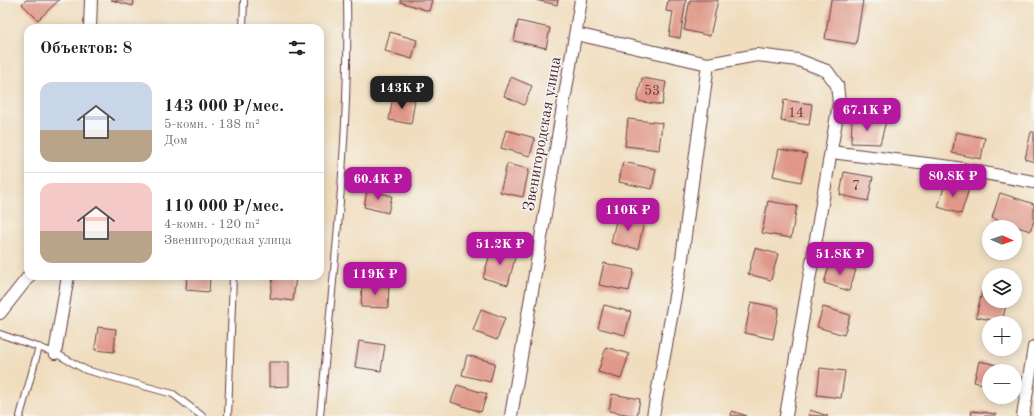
<!DOCTYPE html>
<html lang="ru">
<head>
<meta charset="utf-8">
<style>
  body { margin:0; font-family:"Old Standard TT",serif; background:#f6f6f6; color:#222; height:100vh; display:flex; flex-direction:column; font-size:15px; white-space:nowrap }
  * { box-sizing:border-box; margin:0 }
  p { font-size:13px; color:#767676 }
  .icon { flex:none; width:22px; height:22px; fill:none; stroke:currentColor; stroke-width:2; stroke-linecap:round; stroke-linejoin:round }
  .map { position:relative; flex:1; overflow:hidden }
  .side { position:absolute; left:24px; top:24px; width:300px; height:256px; display:flex; flex-direction:column; background:#fff; border-radius:12px; box-shadow:0 2px 10px #0003 }
  .side>* { flex:none }
  .needle { width:26px; rotate:92deg }
  .tools { position:absolute; left:982px; top:220px; display:grid; gap:8px }
  .tools a { display:grid; place-items:center; width:40px; height:40px; border-radius:50%; background:#fff; box-shadow:0 2px 10px #0003; font-size:20px }
  .price { position:absolute; translate:-50% -34px; padding:0 9px; border-radius:8px; background:#b5179e; color:#fff; font-size:13px; line-height:26px; filter:drop-shadow(0 1px 2px #0008) }
  .price::after { content:''; position:absolute; left:50%; top:24px; width:12px; height:9px; margin-left:-6px; background:inherit; clip-path:polygon(0 0,100% 0,50% 100%) }
  .price.selected { background:#222; color:#fff }
  ul { padding:0; list-style:none }
  li { display:flex; align-items:center; gap:12px; height:100px; padding:0 16px }
  li+li { border-top:1px solid #e0e0e0 }
  li span { display:grid; place-items:center; flex:none; width:112px; height:80px; border-radius:12px; color:#555 }
  li>.icon { margin-inline-start:auto }
  span .icon { width:48px; height:48px; fill:#fffc; stroke-width:1 }
  li b { font-size:17px }
  h2 { display:flex; justify-content:space-between; align-items:center; height:48px; padding:0 16px; font-size:17px }
  .map>svg:first-child { display:block }
  .building { fill:#e09989 }
  .lines { fill:none; stroke-linecap:round; stroke-linejoin:round }
  .lane-casing { stroke:#633c41; stroke-width:8 }
  .street-casing { stroke:#633c41; stroke-width:14 }
  .lane { stroke:#fff; stroke-width:6 }
  .street { stroke:#fff; stroke-width:12 }
  .labels { text-anchor:middle; dominant-baseline:central; stroke-width:3; stroke-linejoin:round; paint-order:stroke }
  .number-label { font-size:14px; fill:#703e42 }
  .street-label { font-size:16px; fill:#4a1f2b; stroke:#f6f6f2 }
</style>
</head>
<body>
<div class="map">
<svg width="1034" height="416" viewBox="0 0 1034 416">
  <rect width="100%" height="100%" fill="#f6f6f2"/>
  <filter id="ink" filterUnits="userSpaceOnUse"><feTurbulence type="fractalNoise" baseFrequency=".025" numOctaves="2"/><feDisplacementMap in="SourceGraphic" scale="8" xChannelSelector="R" yChannelSelector="G"/><feConvolveMatrix kernelMatrix="1 2 1 2 8 2 1 2 1" color-interpolation-filters="sRGB"/></filter>
  <filter id="wash" filterUnits="userSpaceOnUse"><feTurbulence type="fractalNoise" baseFrequency=".012" numOctaves="4" result="noise"/><feDisplacementMap in="SourceGraphic" scale="16" xChannelSelector="R" yChannelSelector="G"/><feGaussianBlur stdDeviation="0.9" result="paint"/><feColorMatrix in="noise" values="0 0 0 0 0 0 0 0 0 0 0 0 0 0 0 0 0 1.4 0 .05"/><feComposite in="paint" operator="in"/></filter>
  <g filter="url(#wash)">
    <rect width="100%" height="100%" fill="#f0ddbd"/>
    <g id="blocks">
      <!-- building -->
      <g class="building">
        <path d="M26 0H59L38 20 22 4Z"/>
        <path d="M111 0H134L133 6Z"/>
        <path d="M400 0H432L429 11 400 2Z"/>
        <path d="M536 0H558L557 5Z"/>
        <path d="M668 0H686L680 38 669 36 673 12 666 11Z"/>
        <path d="M690 0H718L710 36 684 30Z"/>
        <path d="M831 0H863L856 44 825 39Z"/>
        <path d="M518 21 550 28 546 48 514 41Z"/>
        <path d="M390 32 417 40 412 59 385 51Z"/>
        <path d="M511 77 532 86 524 105 504 96Z"/>
        <path d="M642 78 666 82 662 105 637 101Z"/>
        <path d="M393 96 415 100 411 124 389 120Z"/>
        <path d="M784 100 812 104 809 125 781 121Z"/>
        <path d="M628 119 662 123 659 150 625 146Z"/>
        <path d="M852 120 886 121 880 144 851 143Z"/>
        <path d="M506 130 535 138 530 156 501 148Z"/>
        <path d="M956 132 985 138 981 159 952 153Z"/>
        <path d="M1031 132H1034V162L1025 159Z"/>
        <path d="M779 149 807 154 801 182 773 176Z"/>
        <path d="M623 162 656 169 652 189 619 182Z"/>
        <path d="M507 164 529 169 523 197 500 192Z"/>
        <path d="M844 172 873 177 868 201 840 195Z"/>
        <path d="M946 181 969 189 961 214 938 207Z"/>
        <path d="M367 190 392 196 388 213 364 207Z"/>
        <path d="M1000 193 1034 204V221L1030 231 992 218Z"/>
        <path d="M768 201 797 206 791 238 762 233Z"/>
        <path d="M617 216 644 222 638 249 611 243Z"/>
        <path d="M492 247 516 254 508 285 483 278Z"/>
        <path d="M755 248 778 254 771 280 748 274Z"/>
        <path d="M830 262 856 270 849 291 824 283Z"/>
        <path d="M604 263 634 270 629 291 599 285Z"/>
        <path d="M187 276H210L209 292 186 290Z"/>
        <path d="M273 276H296L293 301 270 298Z"/>
        <path d="M362 283 389 284 388 308 361 307Z"/>
        <path d="M982 291 989 293V301H1007L1002 322 976 317Z"/>
        <path d="M751 302 779 308 773 339 745 333Z"/>
        <path d="M604 305 631 312 625 335 598 328Z"/>
        <path d="M823 307 850 315 844 335 817 327Z"/>
        <path d="M481 309 505 318 497 340 473 331Z"/>
        <path d="M98 327 116 329 114 352 95 350Z"/>
        <path d="M359 341 385 345 381 371 355 367Z"/>
        <path d="M606 347 629 354 621 379 598 372Z"/>
        <path d="M467 355 495 363 490 382 462 375Z"/>
        <path d="M979 361 1006 367 1005 371H989V385L974 382Z"/>
        <path d="M269 362H289V386L269 387Z"/>
        <path d="M820 368 845 371 841 398 817 395Z"/>
        <path d="M457 385 487 394 481 412 451 402Z"/>
        <path d="M612 394 640 399 637 416 609 411Z"/>
        <path d="M810 410 828 416H809Z"/>
        <path d="M732 411 747 416H731Z"/>
        <path d="M972 411 996 414 995 416H971Z"/>
      </g>
    </g>
  </g>
  <g filter="url(#ink)">
    <use href="#blocks" fill-opacity="0" stroke="#633c41" stroke-width="1"/>
    <g class="lines">
      <defs>
        <g id="lane">
          <path d="M243 28 244 0"/>
          <path d="M0 334 55 353 86 370 173 394 202 416"/>
          <path d="M20 416 39 347"/>
          <path d="M228 416 233 276"/>
          <path d="M320 416C333 278 350 138 347 0"/>
        </g>
        <g id="street">
          <path d="M90 28 91 0"/>
          <path d="M576 34 708 64 757 55 798 60 827 71 837 85 839 103 786 416"/>
          <path d="M831 152 951 167 1034 182"/>
          <path d="M0 313 29 276"/>
          <path d="M55 353 68 276"/>
          <path d="M511 416 581 0"/>
          <path d="M653 416 682 258 708 64"/>
          <path d="M1023 416 1034 347"/>
        </g>
      </defs>
      <!-- lane casing -->
      <use href="#lane" class="lane-casing"/>
      <!-- street casing -->
      <use href="#street" class="street-casing"/>
      <!-- lane -->
      <use href="#lane" class="lane"/>
      <!-- street -->
      <use href="#street" class="street"/>
    </g>
  </g>
  <g class="labels">
    <!-- number labels -->
    <g class="number-label">
      <text x="652" y="91">53</text>
      <text x="796" y="113">14</text>
      <text x="856" y="186">7</text>
    </g>
    <!-- street labels -->
    <g class="street-label">
      <text transform="translate(543 134) rotate(-80)">Звенигородская улица</text>
    </g>
  </g>
</svg>
<div class="tools">
<a><svg class="needle" viewBox="-14 -14 28 28"><path d="M0-13l5 13h-10z" fill="#e53935"/><path d="M0 13l5-13h-10z" fill="#767676"/></svg></a>
<a><svg class="icon" aria-label="layers" viewBox="0 0 24 24"><path d="M12 4l9 5-9 5-9-5zM3 14l9 5 9-5"/></svg></a>
<a>+</a>
<a>−</a>
</div>
<b class="price selected" style="left:402px;top:110px">143K ₽</b>
<b class="price" style="left:867px;top:132px">67.1K ₽</b>
<b class="price" style="left:953px;top:198px">80.8K ₽</b>
<b class="price" style="left:378px;top:201px">60.4K ₽</b>
<b class="price" style="left:628px;top:232px">110K ₽</b>
<b class="price" style="left:500px;top:266px">51.2K ₽</b>
<b class="price" style="left:840px;top:276px">51.8K ₽</b>
<b class="price" style="left:375px;top:296px">119K ₽</b>
<section class="side">
<h2>Объектов: 8<svg class="icon" aria-label="filters" viewBox="0 0 24 24"><path d="M4 7h16M4 17h16"/><circle cx="9" cy="7" r="2"/><circle cx="15" cy="17" r="2"/></svg></h2>
<ul>
<li><span style="background:linear-gradient(#c9d6e8 60%,#b9a48a 0)"><svg class="icon" aria-label="home" viewBox="0 0 24 24"><path d="M3 11l9-7 9 7M6 9v11h12V9"/></svg></span><div><b>143 000 ₽/мес.</b><p>5-комн. · 138 m²</p><p>Дом</p></div></li>
<li><span style="background:linear-gradient(#f6c9c9 60%,#b9a48a 0)"><svg class="icon" aria-label="home" viewBox="0 0 24 24"><path d="M3 11l9-7 9 7M6 9v11h12V9"/></svg></span><div><b>110 000 ₽/мес.</b><p>4-комн. · 120 m²</p><p>Звенигородская улица</p></div></li>
</ul>
</section>
</div>
</body>
</html>
